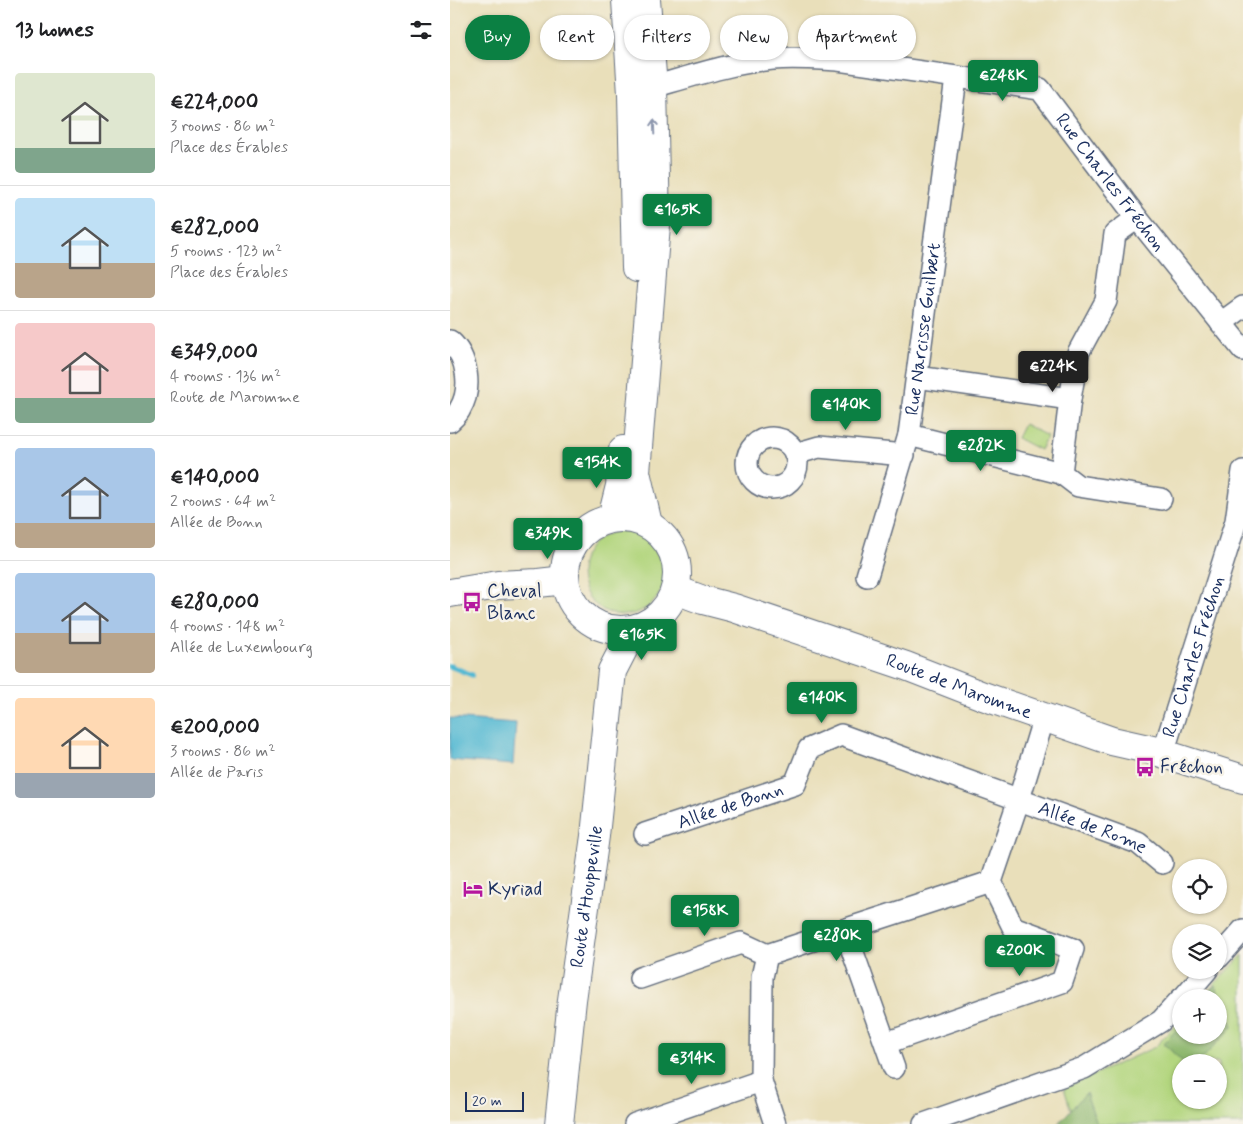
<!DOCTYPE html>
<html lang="en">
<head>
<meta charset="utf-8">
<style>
  body { margin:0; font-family:Mynerve,sans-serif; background:#f6f6f6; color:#202124; height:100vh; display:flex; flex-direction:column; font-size:19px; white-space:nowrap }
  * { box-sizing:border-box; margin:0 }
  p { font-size:16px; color:#757577 }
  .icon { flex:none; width:28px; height:28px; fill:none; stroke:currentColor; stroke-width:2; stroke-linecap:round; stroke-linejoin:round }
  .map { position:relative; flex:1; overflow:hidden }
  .side { display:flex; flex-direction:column; background:#fff; width:450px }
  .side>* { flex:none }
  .guide { position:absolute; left:15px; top:15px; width:475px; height:45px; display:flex; gap:10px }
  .fabs { position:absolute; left:722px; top:859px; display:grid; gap:10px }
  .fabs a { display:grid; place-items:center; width:55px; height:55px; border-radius:50%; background:#fff; box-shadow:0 1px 4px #0004; font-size:25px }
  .scale { position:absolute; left:15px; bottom:12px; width:59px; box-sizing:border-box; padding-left:5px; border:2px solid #1b2f5e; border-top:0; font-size:14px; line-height:18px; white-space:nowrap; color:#1b2f5e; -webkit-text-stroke:4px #f7f3e8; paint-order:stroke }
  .price { position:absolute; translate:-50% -42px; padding:0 11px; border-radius:5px; background:#0b8043; color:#fff; font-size:16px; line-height:32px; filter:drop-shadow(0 1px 2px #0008) }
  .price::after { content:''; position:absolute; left:50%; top:30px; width:15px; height:11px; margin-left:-8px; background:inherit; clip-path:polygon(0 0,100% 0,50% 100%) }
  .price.selected { background:#222; color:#fff }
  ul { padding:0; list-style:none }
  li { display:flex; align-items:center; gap:15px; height:125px; padding:0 15px }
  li+li { border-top:1px solid #e0e0e0 }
  li span { display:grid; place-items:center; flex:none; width:140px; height:100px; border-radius:5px; color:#555 }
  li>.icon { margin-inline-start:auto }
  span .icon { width:60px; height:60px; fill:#fffc; stroke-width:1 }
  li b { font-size:21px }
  h2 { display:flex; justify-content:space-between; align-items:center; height:60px; padding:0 15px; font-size:21px }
  .pill { padding:0 18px; border-radius:22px; background:#fff; box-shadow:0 1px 4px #0004; font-size:18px; line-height:45px }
  .pill.selected { background:#0b8043; color:#fff }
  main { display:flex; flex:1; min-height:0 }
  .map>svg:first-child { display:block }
  .green { fill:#b3d67f; stroke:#67826e; fill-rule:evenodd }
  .forest { fill:#8eb76e; stroke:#547366 }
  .water { fill:#55b9d3; stroke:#387498 }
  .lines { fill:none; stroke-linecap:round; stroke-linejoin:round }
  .stream { stroke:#55b9d3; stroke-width:5.5 }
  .street-casing { stroke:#636d7e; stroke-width:24 }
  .secondary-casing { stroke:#636d7e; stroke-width:30 }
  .street { stroke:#fff; stroke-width:21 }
  .secondary { stroke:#fff; stroke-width:28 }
  .oneway { stroke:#8d97ae }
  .labels { text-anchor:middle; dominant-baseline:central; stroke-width:5; stroke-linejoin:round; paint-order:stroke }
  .street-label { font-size:19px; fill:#1b2f5e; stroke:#f7f3e8 }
  .poi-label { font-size:19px; fill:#1b2f5e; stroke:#f7f3e8; text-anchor:start }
</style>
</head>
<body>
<main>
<section class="side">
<h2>13 homes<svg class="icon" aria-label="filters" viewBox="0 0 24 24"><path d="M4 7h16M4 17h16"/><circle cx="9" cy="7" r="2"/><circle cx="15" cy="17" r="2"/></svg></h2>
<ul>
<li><span style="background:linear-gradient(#dfe7d0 75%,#7fa58c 0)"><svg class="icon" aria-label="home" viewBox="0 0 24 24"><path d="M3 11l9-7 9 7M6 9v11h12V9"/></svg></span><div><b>€224,000</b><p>3 rooms · 86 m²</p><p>Place des Érables</p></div></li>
<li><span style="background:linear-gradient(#bfe0f5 65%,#b9a48a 0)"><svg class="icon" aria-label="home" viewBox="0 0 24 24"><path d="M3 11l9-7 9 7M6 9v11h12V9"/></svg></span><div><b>€282,000</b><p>5 rooms · 123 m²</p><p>Place des Érables</p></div></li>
<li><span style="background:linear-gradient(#f6c9c9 75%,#7fa58c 0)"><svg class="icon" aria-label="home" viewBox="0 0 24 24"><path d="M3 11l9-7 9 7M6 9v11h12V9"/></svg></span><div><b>€349,000</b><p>4 rooms · 136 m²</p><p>Route de Maromme</p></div></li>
<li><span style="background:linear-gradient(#a9c7e8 75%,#b9a48a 0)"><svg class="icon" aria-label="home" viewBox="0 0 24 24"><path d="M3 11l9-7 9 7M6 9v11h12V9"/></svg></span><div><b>€140,000</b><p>2 rooms · 64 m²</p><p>Allée de Bonn</p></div></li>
<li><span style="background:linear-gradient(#a9c7e8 60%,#b9a48a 0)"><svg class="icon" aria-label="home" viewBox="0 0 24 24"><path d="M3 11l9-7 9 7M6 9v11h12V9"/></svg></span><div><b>€280,000</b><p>4 rooms · 148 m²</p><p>Allée de Luxembourg</p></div></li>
<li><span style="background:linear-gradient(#ffd9b3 75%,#9aa5b1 0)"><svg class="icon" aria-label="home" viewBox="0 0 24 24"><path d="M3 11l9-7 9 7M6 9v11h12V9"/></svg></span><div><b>€200,000</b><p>3 rooms · 86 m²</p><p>Allée de Paris</p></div></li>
</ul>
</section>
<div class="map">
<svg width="793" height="1124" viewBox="0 0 793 1124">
  <rect width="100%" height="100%" fill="#f7f3e8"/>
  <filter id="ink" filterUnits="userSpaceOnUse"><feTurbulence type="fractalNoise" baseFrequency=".02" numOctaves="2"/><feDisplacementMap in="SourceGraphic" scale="10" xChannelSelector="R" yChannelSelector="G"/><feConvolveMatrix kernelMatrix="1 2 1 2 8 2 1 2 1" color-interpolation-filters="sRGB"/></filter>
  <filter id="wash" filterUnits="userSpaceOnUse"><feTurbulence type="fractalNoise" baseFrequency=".0096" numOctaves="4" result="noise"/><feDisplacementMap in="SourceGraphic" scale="20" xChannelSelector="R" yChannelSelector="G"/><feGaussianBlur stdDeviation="1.12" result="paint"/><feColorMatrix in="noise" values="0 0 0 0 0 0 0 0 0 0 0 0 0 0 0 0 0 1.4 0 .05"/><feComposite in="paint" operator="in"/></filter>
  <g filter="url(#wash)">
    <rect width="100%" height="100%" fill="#e9dfba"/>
    <!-- green -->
    <g class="green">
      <path d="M574 424 597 436 590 450 567 438Z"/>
      <circle cx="173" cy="573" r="42"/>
      <path d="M793 955V1124H625L614 1088 705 1047 731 1019V1035H769V998L752 997ZM731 1062H769V1100H731Z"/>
    </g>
    <!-- forest -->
    <g class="forest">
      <path d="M765 985 783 1026 749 1062H733L714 1044 731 1024V1035H769V998L754 997Z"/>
      <path d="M636 1093 647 1124H608Z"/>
    </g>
    <!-- water -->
    <path class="water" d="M0 718 66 723 63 765 0 760Z"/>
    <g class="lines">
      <!-- stream -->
      <path class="stream" d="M0 666 22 675"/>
    </g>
  </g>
  <g filter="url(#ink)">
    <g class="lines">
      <defs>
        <g id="street">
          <path id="s1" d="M189 91C233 79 278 63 323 59 345 57 367 59 388 60L590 89 687 218 793 350"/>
          <path d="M687 218 665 234 656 301 628 353 620 399 611 473 628 486 711 499"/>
          <path d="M771 323 793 307"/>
          <path d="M0 341C18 357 22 389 10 409 8 414 3 418 0 421"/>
          <path d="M467 377 620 399"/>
          <path d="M459 435 611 473"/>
          <circle cx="322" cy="463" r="25"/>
          <path d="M345 454 369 447 454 455"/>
          <path id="s2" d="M417 576 459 435 506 78"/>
          <path id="s3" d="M713 753 786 521 793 471"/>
          <path id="s4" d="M195 834 345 784 359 749 391 735 688 843 712 863"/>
          <path d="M395 930 444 1068"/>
          <path d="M769 957 793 930"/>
          <path d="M190 978 291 943 317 955"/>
          <path d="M733 998 757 970"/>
          <path d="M436 1043 612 982 623 949 563 927 541 882"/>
          <path d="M185 1124 311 1081"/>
          <path d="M325 1124 311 1081 312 977 317 955 541 882 569 799 594 717"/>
          <path d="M474 1124 634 1068 711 1021 731 999"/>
        </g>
        <g id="secondary">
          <path d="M176 0 182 94 186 268"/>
          <path d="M196 0 203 87 206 225 186 472 198 524"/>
          <circle cx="171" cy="574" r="56"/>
          <path d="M162 518 170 486 173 450"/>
          <path id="s5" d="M226 590 253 600 284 608 456 666 533 696 662 741 702 750 793 779"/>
          <path d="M0 593 48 585 88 583 115 580"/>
          <path id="s6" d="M109 1124 122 1000 145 836 162 671 177 642 188 628"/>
        </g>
      </defs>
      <!-- street casing -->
      <use href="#street" class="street-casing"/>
      <!-- secondary casing -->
      <use href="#secondary" class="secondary-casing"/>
      <!-- street -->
      <use href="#street" class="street"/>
      <!-- secondary -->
      <use href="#secondary" class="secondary"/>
    </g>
    <!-- one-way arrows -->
    <defs><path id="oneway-shaft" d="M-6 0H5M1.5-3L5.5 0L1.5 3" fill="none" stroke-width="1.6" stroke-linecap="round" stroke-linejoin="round" transform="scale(1.25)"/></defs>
    <use class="oneway" href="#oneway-shaft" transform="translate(204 127) rotate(-92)"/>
  </g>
  <!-- icons -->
  <defs>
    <symbol id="bus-bare" viewBox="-9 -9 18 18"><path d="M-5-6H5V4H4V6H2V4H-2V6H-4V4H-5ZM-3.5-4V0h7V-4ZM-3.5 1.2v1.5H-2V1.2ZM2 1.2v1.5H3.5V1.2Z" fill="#b5179e" stroke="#f7f3e8" stroke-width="2.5" paint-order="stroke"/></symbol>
    <symbol id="hotel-bare" viewBox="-9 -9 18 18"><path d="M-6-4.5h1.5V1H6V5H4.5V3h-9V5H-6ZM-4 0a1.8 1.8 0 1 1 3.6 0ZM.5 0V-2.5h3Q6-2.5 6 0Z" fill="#b5179e" stroke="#f7f3e8" stroke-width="2.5" paint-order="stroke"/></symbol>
  </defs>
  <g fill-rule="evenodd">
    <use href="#bus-bare" x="8" y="588" width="28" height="28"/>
    <use href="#bus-bare" x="681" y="753" width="28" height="28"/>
    <use href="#hotel-bare" x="9" y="875" width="28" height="28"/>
  </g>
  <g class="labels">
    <!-- street labels -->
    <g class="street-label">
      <text stroke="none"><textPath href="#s1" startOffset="524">Rue Charles Fréchon</textPath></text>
      <text stroke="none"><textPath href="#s2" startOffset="254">Rue Narcisse Guilbert</textPath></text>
      <text stroke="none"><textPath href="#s3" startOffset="101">Rue Charles Fréchon</textPath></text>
      <text stroke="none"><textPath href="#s5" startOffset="299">Route de Maromme</textPath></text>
      <text stroke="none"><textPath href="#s4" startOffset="90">Allée de Bonn</textPath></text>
      <text stroke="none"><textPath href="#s4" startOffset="499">Allée de Rome</textPath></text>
      <text stroke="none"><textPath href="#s6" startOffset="229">Route d'Houppeville</textPath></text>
    </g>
    <!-- poi labels -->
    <g class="poi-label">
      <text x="37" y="591">Cheval<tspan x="37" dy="22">Blanc</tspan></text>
      <text x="710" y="767">Fréchon</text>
      <text x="38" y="889">Kyriad</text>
    </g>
  </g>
</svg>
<div class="fabs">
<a><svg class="icon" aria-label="locate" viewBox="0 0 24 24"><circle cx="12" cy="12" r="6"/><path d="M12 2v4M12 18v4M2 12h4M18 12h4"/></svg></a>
<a><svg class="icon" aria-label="layers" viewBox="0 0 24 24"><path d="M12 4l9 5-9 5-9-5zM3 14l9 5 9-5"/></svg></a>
<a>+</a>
<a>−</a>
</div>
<div class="scale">20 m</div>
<b class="price" style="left:553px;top:102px">€248K</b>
<b class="price" style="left:227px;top:236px">€165K</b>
<b class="price selected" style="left:603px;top:393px">€224K</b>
<b class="price" style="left:396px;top:431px">€140K</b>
<b class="price" style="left:531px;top:472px">€282K</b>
<b class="price" style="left:147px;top:489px">€154K</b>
<b class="price" style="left:98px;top:560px">€349K</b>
<b class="price" style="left:192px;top:661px">€165K</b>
<b class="price" style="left:372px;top:724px">€140K</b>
<b class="price" style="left:255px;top:937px">€158K</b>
<b class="price" style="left:387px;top:962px">€280K</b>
<b class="price" style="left:570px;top:977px">€200K</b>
<b class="price" style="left:242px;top:1085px">€314K</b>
<div class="guide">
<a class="pill selected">Buy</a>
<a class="pill">Rent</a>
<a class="pill">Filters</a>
<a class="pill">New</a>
<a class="pill">Apartment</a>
</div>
</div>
</main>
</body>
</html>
